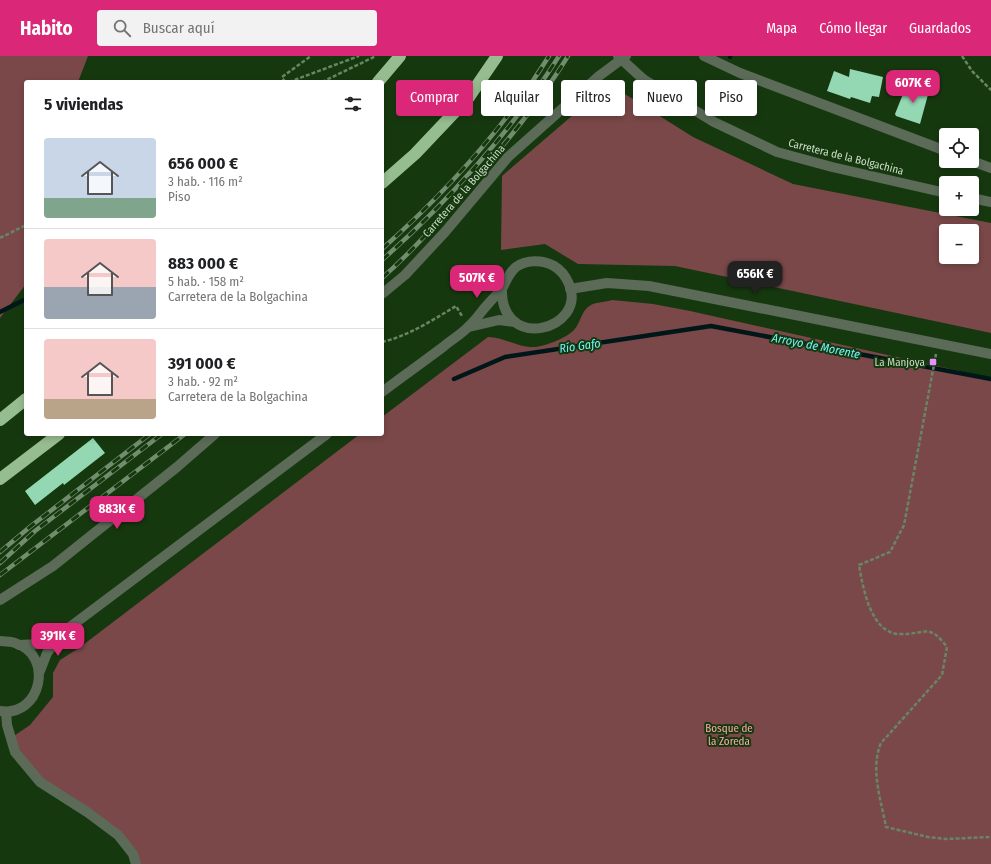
<!DOCTYPE html>
<html lang="es">
<head>
<meta charset="utf-8">
<style>
  body { margin:0; font-family:"Fira Sans Condensed",sans-serif; background:#f2f2f2; color:#202124; height:100vh; display:flex; flex-direction:column; font-size:15px; white-space:nowrap }
  * { box-sizing:border-box; margin:0 }
  p { font-size:13px; color:#757577 }
  .icon { flex:none; width:22px; height:22px; fill:none; stroke:currentColor; stroke-width:2; stroke-linecap:round; stroke-linejoin:round }
  .map { position:relative; flex:1; overflow:hidden }
  .side { position:absolute; left:24px; top:24px; width:360px; height:356px; display:flex; flex-direction:column; background:#fff; border-radius:4px; box-shadow:0 2px 6px #0003 }
  .side>* { flex:none }
  .banner { position:absolute; left:396px; top:24px; width:380px; height:36px; display:flex; gap:8px }
  .fabs { position:absolute; left:939px; top:72px; display:grid; gap:8px }
  .fabs a { display:grid; place-items:center; width:40px; height:40px; border-radius:4px; background:#fff; box-shadow:0 2px 6px #0003; font-size:20px }
  .price { position:absolute; translate:-50% -34px; padding:0 9px; border-radius:8px; background:#db2777; color:#fff; font-size:13px; line-height:26px; filter:drop-shadow(0 1px 2px #0008) }
  .price::after { content:''; position:absolute; left:50%; top:24px; width:12px; height:9px; margin-left:-6px; background:inherit; clip-path:polygon(0 0,100% 0,50% 100%) }
  .price.active { background:#222; color:#fff }
  ul { padding:0; list-style:none }
  li { display:flex; align-items:center; gap:12px; height:100px; padding:0 20px }
  li+li { border-top:1px solid #e0e0e0 }
  li span { display:grid; place-items:center; flex:none; width:112px; height:80px; border-radius:4px; color:#555 }
  li>.icon { margin-inline-start:auto }
  span .icon { width:48px; height:48px; fill:#fffc; stroke-width:1 }
  li b { font-size:17px }
  h2 { display:flex; justify-content:space-between; align-items:center; height:48px; padding:0 20px; font-size:17px }
  .pill { padding:0 14px; border-radius:4px; background:#fff; box-shadow:0 2px 6px #0003; font-size:14px; line-height:36px }
  .pill.active { background:#db2777; color:#fff }
  header { display:flex; align-items:center; gap:24px; box-sizing:border-box; height:56px; padding:0 20px; background:#db2777; color:#fff }
  header strong { font-size:19px }
  nav { display:flex; gap:22px; margin-inline-start:auto; font-size:14px }
  .search { width:280px; height:36px; background:#f2f2f2; display:flex; align-items:center; gap:10px; box-sizing:border-box; padding:0 14px; border-radius:4px; color:#757577; font-size:15px }
  .map>svg:first-child { display:block }
  .green { fill:#7a4848; fill-rule:evenodd }
  .lines { fill:none; stroke-linecap:round; stroke-linejoin:round }
  .stream { stroke:#001719; stroke-width:4.5 }
  .building { fill:#93d7b3 }
  .path { stroke:#698564; stroke-width:2.5; stroke-dasharray:4 2; stroke-linecap:butt }
  .minor { stroke:#5b6b58; stroke-width:10 }
  .highway { stroke:#96bd8f; stroke-width:12 }
  .rail-casing { stroke:#728d6d; stroke-width:4.5 }
  .rail { stroke:#16380f; stroke-width:3; stroke-dasharray:9; stroke-linecap:butt }
  .minor-bridge { stroke:#5b6b58; stroke-width:10 }
  .poi-dot { fill:#ea8dfd; stroke:#16380f; stroke-width:1.5 }
  .labels { text-anchor:middle; dominant-baseline:central; stroke-width:4; stroke-linejoin:round; paint-order:stroke }
  .street-label { font-size:11px; fill:#c9ddc6; stroke:#16380f }
  .poi-label { font-size:11px; fill:#c9ddc6; stroke:#16380f; text-anchor:end }
  .park-label { font-size:11px; fill:#faabaa; stroke:#16380f }
  .water-label { font-size:12px; font-style:italic; fill:#6ef2fa; stroke:#16380f }
</style>
</head>
<body>
<header>
<strong>Habito</strong>
<div class="search"><svg class="icon" aria-label="search" viewBox="0 0 24 24"><circle cx="10" cy="10" r="6"/><path d="M15 15l6 6"/></svg>Buscar aquí</div>
<nav><a>Mapa</a><a>Cómo llegar</a><a>Guardados</a></nav>
</header>
<div class="map">
<svg width="991" height="808" viewBox="0 0 991 808">
  <rect width="100%" height="100%" fill="#16380f"/>
  <!-- green -->
  <g class="green">
    <path d="M0 0H88L78 26H26V228L0 262Z"/>
    <path d="M609 28 693 81 793 128 991 167V277L675 210 578 208 545 188 501 194 502 120ZM946 175H972V201H946Z"/>
    <path d="M612 244 653 248 690 255 991 322V808H136L118 779 40 726 11 682 30 669 53 641V617L60 604 79 592 360 378H382V361L488 281C504 281 518 292 535 291 546 290 566 282 574 274 581 267 581 254 591 249 596 246 606 246 612 244Z"/>
  </g>
  <g class="lines">
    <!-- stream -->
    <g class="stream">
      <path d="M730 0V1"/>
      <path d="M0 256 26 243"/>
      <path d="M454 323 505 301 711 270 991 323"/>
    </g>
  </g>
  <!-- building -->
  <g class="building">
    <path d="M850 13 883 21 879 41 872 40 870 47 851 41 850 43 827 35 834 15 849 21Z"/>
    <path d="M907 28 929 35 920 68 896 60 895 58Z"/>
    <path d="M93 382 105 397 64 429 63 427 35 449 25 435Z"/>
  </g>
  <g class="lines">
    <!-- path -->
    <g class="path">
      <path d="M962 0 972 15 991 34"/>
      <path d="M285 26 282 21 311 0"/>
      <path d="M289 26 359 0"/>
      <path d="M322 26 376 0"/>
      <path d="M0 182 26 169"/>
      <path d="M382 286C408 280 433 264 456 250L462 260"/>
      <path d="M936 298 904 469 890 496 859 509C863 532 871 580 902 578 926 578 929 567 947 591L942 619 881 687C870 713 881 744 886 771L928 781 946 783 991 781"/>
    </g>
    <!-- minor -->
    <g class="minor">
      <path d="M704 0 740 17 946 95"/>
      <path d="M643 23 714 66 777 96 832 111 946 137"/>
      <path d="M972 105 991 112"/>
      <path d="M972 142 991 146"/>
      <path d="M570 233 607 227 649 230 991 298"/>
      <path d="M382 238 405 219 445 176 508 101 599 20 626 0"/>
      <path d="M469 271 499 264 515 266"/>
      <path d="M382 336C402 321 423 306 443 291 451 284 462 278 469 270 477 263 482 254 489 247 493 242 499 237 503 231 507 223 509 217 516 211 527 203 543 204 554 210 561 214 566 221 569 228 588 274 499 298 502 231"/>
      <path d="M0 544 53 510 177 411 215 378"/>
      <path d="M0 585C5 586 11 585 15 587 55 599 41 662 0 655"/>
      <path d="M19 589 40 588 62 577 327 378"/>
      <path d="M40 615 47 597 61 579"/>
      <path d="M6 656 7 669 15 696 40 726 87 756 118 779 133 798 136 808"/>
    </g>
    <!-- highway -->
    <g class="highway">
      <path d="M378 26 400 0"/>
      <path d="M382 127 415 98 469 41 497 0"/>
      <path d="M0 364 26 343"/>
      <path d="M0 423 59 378"/>
    </g>
    <defs>
      <g id="rail">
        <path d="M382 193C444 138 505 71 549 0"/>
        <path d="M382 204C447 147 513 73 559 0"/>
        <path d="M382 222C416 192 445 158 474 124 508 84 541 44 568 0"/>
        <path d="M0 496 31 470 150 378"/>
        <path d="M0 507 35 475 162 378"/>
        <path d="M0 519 185 378"/>
      </g>
    </defs>
    <!-- rail casing -->
    <use href="#rail" class="rail-casing"/>
    <!-- rail -->
    <use href="#rail" class="rail"/>
    <!-- minor-bridge -->
    <path class="minor-bridge" d="M618 0 643 23"/>
  </g>
  <!-- markers -->
  <rect class="poi-dot" x="929" y="302" width="8" height="8" rx="2"/>
  <g class="labels">
    <!-- street labels -->
    <g class="street-label">
      <text transform="translate(846 101) rotate(14)">Carretera de la Bolgachina</text>
      <text transform="translate(464 135) rotate(-49)">Carretera de la Bolgachina</text>
    </g>
    <!-- poi labels -->
    <g class="poi-label">
      <text x="925" y="306">La Manjoya</text>
    </g>
    <!-- park labels -->
    <g class="park-label">
      <text x="729" y="672">Bosque de<tspan x="729" dy="13">la Zoreda</tspan></text>
    </g>
    <!-- water labels -->
    <g class="water-label">
      <text transform="translate(580 290) rotate(-8)">Río Gafo</text>
      <text transform="translate(816 290) rotate(11)">Arroyo de Morente</text>
    </g>
  </g>
</svg>
<div class="fabs">
<a><svg class="icon" aria-label="locate" viewBox="0 0 24 24"><circle cx="12" cy="12" r="6"/><path d="M12 2v4M12 18v4M2 12h4M18 12h4"/></svg></a>
<a>+</a>
<a>−</a>
</div>
<b class="price" style="left:913px;top:48px">607K €</b>
<b class="price active" style="left:755px;top:239px">656K €</b>
<b class="price" style="left:477px;top:243px">507K €</b>
<b class="price" style="left:117px;top:474px">883K €</b>
<b class="price" style="left:58px;top:601px">391K €</b>
<div class="banner">
<a class="pill active">Comprar</a>
<a class="pill">Alquilar</a>
<a class="pill">Filtros</a>
<a class="pill">Nuevo</a>
<a class="pill">Piso</a>
</div>
<section class="side">
<h2>5 viviendas<svg class="icon" aria-label="filters" viewBox="0 0 24 24"><path d="M4 7h16M4 17h16"/><circle cx="9" cy="7" r="2"/><circle cx="15" cy="17" r="2"/></svg></h2>
<ul>
<li><span style="background:linear-gradient(#c9d6e8 75%,#7fa58c 0)"><svg class="icon" aria-label="home" viewBox="0 0 24 24"><path d="M3 11l9-7 9 7M6 9v11h12V9"/></svg></span><div><b>656 000 €</b><p>3 hab. · 116 m²</p><p>Piso</p></div></li>
<li><span style="background:linear-gradient(#f6c9c9 60%,#9aa5b1 0)"><svg class="icon" aria-label="home" viewBox="0 0 24 24"><path d="M3 11l9-7 9 7M6 9v11h12V9"/></svg></span><div><b>883 000 €</b><p>5 hab. · 158 m²</p><p>Carretera de la Bolgachina</p></div></li>
<li><span style="background:linear-gradient(#f6c9c9 75%,#b9a48a 0)"><svg class="icon" aria-label="home" viewBox="0 0 24 24"><path d="M3 11l9-7 9 7M6 9v11h12V9"/></svg></span><div><b>391 000 €</b><p>3 hab. · 92 m²</p><p>Carretera de la Bolgachina</p></div></li>
</ul>
</section>
</div>
</body>
</html>
